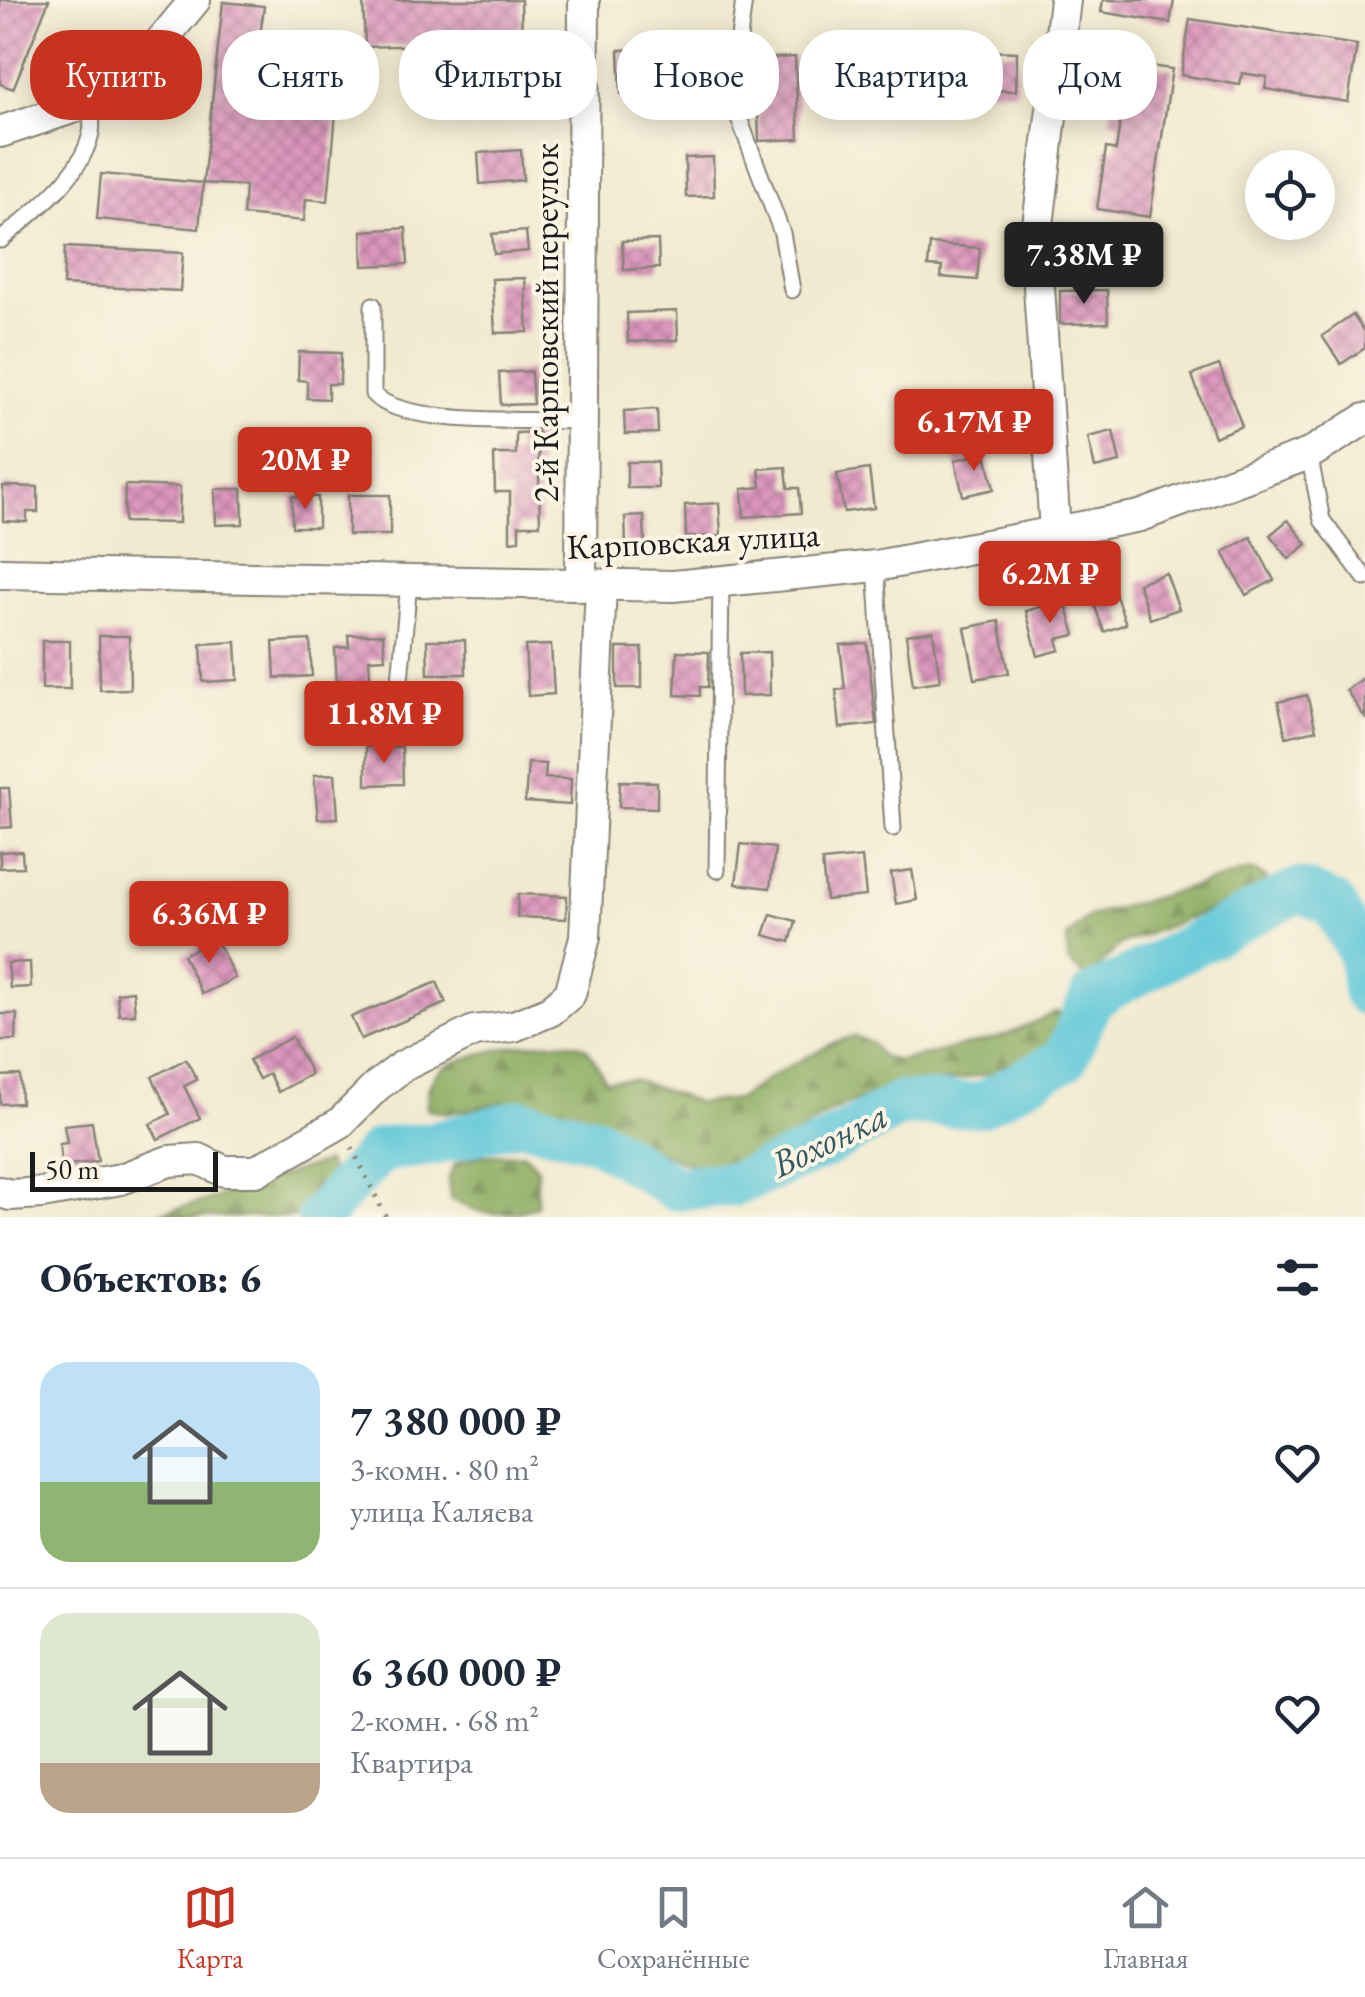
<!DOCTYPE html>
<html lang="ru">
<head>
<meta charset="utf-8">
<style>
  body { margin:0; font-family:"EB Garamond",serif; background:#f2f2f3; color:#1f2937; height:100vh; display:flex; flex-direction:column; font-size:38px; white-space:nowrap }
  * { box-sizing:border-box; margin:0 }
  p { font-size:32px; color:#747a83 }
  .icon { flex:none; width:55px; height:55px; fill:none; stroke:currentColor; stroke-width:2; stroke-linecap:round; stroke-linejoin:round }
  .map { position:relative; height:1217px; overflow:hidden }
  .drawer { display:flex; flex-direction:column; background:#fff; flex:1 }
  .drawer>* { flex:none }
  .banner { position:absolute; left:30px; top:30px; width:1305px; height:90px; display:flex; gap:20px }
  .controls { position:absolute; left:1245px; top:150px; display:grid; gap:20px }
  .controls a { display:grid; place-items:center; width:90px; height:90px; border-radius:50%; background:#fff; box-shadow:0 5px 25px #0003; font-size:50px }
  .scale { position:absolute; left:30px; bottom:25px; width:188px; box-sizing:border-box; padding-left:10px; border:5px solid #1c1c1c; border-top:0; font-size:28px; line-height:35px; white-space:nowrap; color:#1c1c1c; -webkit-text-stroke:8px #fcf5e5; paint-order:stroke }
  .price { position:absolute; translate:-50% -85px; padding:0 22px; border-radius:10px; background:#c8321e; color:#fff; font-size:32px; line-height:65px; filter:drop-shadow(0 2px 5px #0008) }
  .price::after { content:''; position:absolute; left:50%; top:60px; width:30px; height:22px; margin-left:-15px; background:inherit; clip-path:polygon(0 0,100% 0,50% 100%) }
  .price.on { background:#222; color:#fff }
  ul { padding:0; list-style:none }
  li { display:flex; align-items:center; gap:30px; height:250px; padding:0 40px }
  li+li { border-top:2px solid #e0e1e3 }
  li span { display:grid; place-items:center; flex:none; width:280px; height:200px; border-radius:30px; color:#555 }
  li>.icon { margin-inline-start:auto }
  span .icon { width:120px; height:120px; fill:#fffc; stroke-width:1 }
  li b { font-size:42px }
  h2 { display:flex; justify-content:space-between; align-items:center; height:120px; padding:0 40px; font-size:42px }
  .tag { padding:0 35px; border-radius:40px; background:#fff; box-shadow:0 5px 25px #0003; font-size:35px; line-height:90px }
  .tag.on { background:#c8321e; color:#fff }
  .tab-bar { display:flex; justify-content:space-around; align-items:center; height:140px; border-top:2px solid #e0e1e3; background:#fff; font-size:28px; color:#747a83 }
  .tab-bar a { display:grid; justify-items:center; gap:5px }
  .tab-bar .on { color:#c8321e }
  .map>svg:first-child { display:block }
  .forest { fill:url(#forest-firs); stroke:#52623c; stroke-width:2.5 }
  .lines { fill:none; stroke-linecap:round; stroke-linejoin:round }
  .river { stroke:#5ec7d9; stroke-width:45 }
  .building { fill:url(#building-cross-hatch) }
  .lane-casing { stroke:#868376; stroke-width:19 }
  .street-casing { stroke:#868376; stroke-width:34 }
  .path { stroke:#868376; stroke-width:5; stroke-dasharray:2.5 8; stroke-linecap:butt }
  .lane { stroke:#fff; stroke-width:15 }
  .street { stroke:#fff; stroke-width:30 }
  .labels { text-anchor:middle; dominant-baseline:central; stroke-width:8; stroke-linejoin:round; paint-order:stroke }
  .street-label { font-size:35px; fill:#1c1c1c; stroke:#fcf5e5 }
  .water-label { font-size:38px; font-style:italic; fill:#33585e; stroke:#fcf5e5 }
</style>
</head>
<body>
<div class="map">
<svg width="1365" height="1217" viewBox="0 0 1365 1217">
  <defs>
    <pattern id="forest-firs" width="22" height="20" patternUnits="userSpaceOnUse" patternTransform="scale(2.5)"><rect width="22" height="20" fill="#87a95c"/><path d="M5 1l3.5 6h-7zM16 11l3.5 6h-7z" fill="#6e894b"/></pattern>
    <pattern id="building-cross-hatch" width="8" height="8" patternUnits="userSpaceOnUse" patternTransform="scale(2.5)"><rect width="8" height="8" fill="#dd97be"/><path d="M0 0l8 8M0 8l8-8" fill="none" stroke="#b27a9a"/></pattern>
  </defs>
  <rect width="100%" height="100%" fill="#fcf5e5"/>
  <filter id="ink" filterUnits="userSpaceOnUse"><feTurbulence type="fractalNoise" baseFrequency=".01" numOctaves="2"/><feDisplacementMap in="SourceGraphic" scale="20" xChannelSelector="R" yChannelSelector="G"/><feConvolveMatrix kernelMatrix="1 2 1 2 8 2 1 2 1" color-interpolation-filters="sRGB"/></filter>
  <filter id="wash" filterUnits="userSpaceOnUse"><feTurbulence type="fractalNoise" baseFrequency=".0048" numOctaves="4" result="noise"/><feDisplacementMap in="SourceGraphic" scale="40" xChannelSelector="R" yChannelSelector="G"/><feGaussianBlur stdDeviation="2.25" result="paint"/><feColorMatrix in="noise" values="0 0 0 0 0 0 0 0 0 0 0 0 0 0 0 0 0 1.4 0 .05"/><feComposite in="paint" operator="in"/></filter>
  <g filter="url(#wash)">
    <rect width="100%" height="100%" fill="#f1ead0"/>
    <!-- forest -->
    <g class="forest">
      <path d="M1251 870 1267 878 1255 893 1121 944 1087 979 1068 961 1067 937 1089 916Z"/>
      <path d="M1058 1011 1068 1024C1058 1073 946 1080 906 1088 875 1094 846 1102 820 1119 793 1136 766 1161 733 1165 681 1173 655 1147 612 1128 587 1117 558 1109 531 1103 496 1095 461 1121 427 1109 427 1095 427 1084 437 1073 456 1053 564 1032 586 1048 593 1054 600 1072 606 1081L633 1079 698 1103 738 1099 773 1075 833 1043 853 1036 871 1042 881 1057 899 1061 1005 1036Z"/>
      <path d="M523 1153 537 1166V1206C501 1217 482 1217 450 1199L448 1180 455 1164 477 1156Z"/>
      <path d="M326 1162 335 1181 302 1217H141C204 1204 264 1180 326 1162Z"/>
    </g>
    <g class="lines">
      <!-- river -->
      <path class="river" d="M319 1217 380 1150 431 1144 521 1121 597 1139 674 1188 735 1184 821 1148 900 1104 980 1105 1065 1059 1092 997 1299 890 1333 904 1360 954 1365 993"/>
    </g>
    <g id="blocks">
      <!-- building -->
      <g class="building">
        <path d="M0 0H49L13 89 0 84Z"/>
        <path d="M363 0H521L522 42 365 47Z"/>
        <path d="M1103 0H1174L1170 23 1101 12Z"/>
        <path d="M223 2 264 6 258 51 341 58 328 201 306 199 304 221 243 215 245 186 203 183Z"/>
        <path d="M1190 19 1357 45 1348 102 1265 89 1267 77 1242 73 1240 85 1181 75Z"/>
        <path d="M719 48 722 86 693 88 690 51Z"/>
        <path d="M649 49 651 93 621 94 619 50Z"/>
        <path d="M838 49 874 50 873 106 838 107Z"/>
        <path d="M981 51 1017 52 1016 91 979 90Z"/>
        <path d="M795 57 799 139 759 141 756 59Z"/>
        <path d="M1118 62 1172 69 1150 217 1097 209 1106 148 1116 150 1120 122 1110 121Z"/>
        <path d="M484 79H522V114L484 115Z"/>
        <path d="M521 150 523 180 480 184 478 153Z"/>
        <path d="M713 157 714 196 686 197 685 158Z"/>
        <path d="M101 174 203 183 199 229 97 219Z"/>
        <path d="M406 228 408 264 363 266 362 231Z"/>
        <path d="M526 231 528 251 494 254 492 234Z"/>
        <path d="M658 240 659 268 624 270 622 241Z"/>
        <path d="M930 244 980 248 977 280 941 277 942 267 928 266Z"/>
        <path d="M65 247 183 253 180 291 63 285Z"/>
        <path d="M525 278 528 332 495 333 492 279Z"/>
        <path d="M1107 290 1108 323 1060 324V291Z"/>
        <path d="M677 311 678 340 628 342 627 313Z"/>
        <path d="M1353 315 1365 333V348L1341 364 1322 336Z"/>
        <path d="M299 352 341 353 340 384H328V399L307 398V381L298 380Z"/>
        <path d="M1219 365 1242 426 1214 437 1192 375Z"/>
        <path d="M531 371 533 404 501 405 499 373Z"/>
        <path d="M657 409 658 433 625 434 624 411Z"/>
        <path d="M1113 431 1120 462 1095 468 1088 437Z"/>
        <path d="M538 432 540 525H519V540L510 541V492H495L494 454H516V433Z"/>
        <path d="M986 453 994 489 963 496 955 460Z"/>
        <path d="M627 462H657L658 488H627Z"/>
        <path d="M786 467 788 488H799L801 513 744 517 742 489 761 487 759 469Z"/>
        <path d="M869 469 874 508 844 512 837 474Z"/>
        <path d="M125 485 180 487 179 523 124 522Z"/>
        <path d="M3 486 38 487V512H27V522L3 521Z"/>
        <path d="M215 489H242L243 524 216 525Z"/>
        <rect x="348" y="495" width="42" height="40"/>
        <path d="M292 496 318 497V527H292Z"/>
        <path d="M719 503 721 536 686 537 685 505Z"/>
        <path d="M644 516 645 547H626L625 517Z"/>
        <path d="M1288 520 1307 544 1289 559 1270 535Z"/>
        <path d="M1251 537 1274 580 1246 595 1223 552Z"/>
        <path d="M1166 573 1179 609 1150 619 1138 583Z"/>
        <path d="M1113 587 1126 624 1104 632 1091 595Z"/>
        <path d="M1065 600 1075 635 1057 639 1060 650 1038 656 1026 611Z"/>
        <path d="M999 621 1009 673 975 679 965 628Z"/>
        <path d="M933 631 940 681 913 685 906 635Z"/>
        <path d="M383 634 385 658 369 659 372 705 338 707 335 648 349 647 348 635Z"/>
        <path d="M99 636H129L130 689 100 690Z"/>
        <path d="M310 640 312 676 275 678 273 642Z"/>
        <path d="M427 640H465L466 674H428Z"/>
        <rect x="42" y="641" width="28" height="48"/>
        <path d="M236 642 238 680 203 682 201 644Z"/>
        <path d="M867 643 876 724 840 728 836 690 845 689 840 645Z"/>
        <path d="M551 645 554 694 528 696 525 646Z"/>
        <rect x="617" y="648" width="25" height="40"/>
        <path d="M677 651 709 652 708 687H700V696L675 695Z"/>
        <path d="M769 652 770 695 741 696 740 653Z"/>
        <path d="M1365 677V718L1346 690Z"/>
        <path d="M1307 695 1316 730 1286 737 1278 702Z"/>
        <path d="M366 747H402L403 784 366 785Z"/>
        <path d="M528 763 546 764 545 778 571 779 570 805 525 802Z"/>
        <path d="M335 774 338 818 318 819 314 775Z"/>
        <path d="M620 781 657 782V808L619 807Z"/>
        <path d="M0 788H9L12 827 0 828Z"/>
        <path d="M741 844 775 848 770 888 736 884Z"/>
        <path d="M22 851 23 867 0 868V852Z"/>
        <path d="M862 857 866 896 826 900 822 861Z"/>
        <path d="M912 870 917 900 896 904 891 873Z"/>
        <path d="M518 894 567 896 566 919 517 917Z"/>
        <path d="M771 914 796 921 790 942 764 935Z"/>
        <path d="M216 939 235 978 202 994 183 955Z"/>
        <path d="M30 962 31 987 10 988 8 963Z"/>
        <path d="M437 982 446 1003 361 1039 351 1017Z"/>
        <path d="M133 991 135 1014 119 1015 117 993Z"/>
        <path d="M0 1014H17L16 1040H0Z"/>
        <path d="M292 1037 311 1074 278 1092 269 1074 259 1079 249 1060Z"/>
        <path d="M186 1059 197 1080 184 1086 200 1118 158 1139 150 1124 170 1114 152 1077Z"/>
        <path d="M20 1075 21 1103 0 1104V1076Z"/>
        <path d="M92 1122 98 1161 62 1166 59 1144 67 1143 64 1125Z"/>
      </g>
    </g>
  </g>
  <g filter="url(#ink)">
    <use href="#blocks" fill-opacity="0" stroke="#868376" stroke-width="2.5"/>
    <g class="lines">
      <defs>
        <g id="lane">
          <path d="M744 0 734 76 736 110 782 233 792 290"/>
          <path d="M1 240C34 211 81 178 91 133 93 124 91 112 90 102"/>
          <path d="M373 305V394C404 427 535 419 582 421"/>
          <path d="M1309 454 1322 520 1365 578"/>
          <path d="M876 566 893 828"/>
          <path d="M398 702 409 582"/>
          <path d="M717 870 721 582"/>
        </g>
        <g id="street">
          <path d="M0 132 90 102 147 58 195 0"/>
          <path d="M1055 531 1036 242 1065 0"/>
          <path d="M0 573 673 586 876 566 1140 516 1309 454 1365 419"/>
          <path d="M581 586 584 0"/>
          <path d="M0 1192 10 1195 42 1193 121 1179 169 1161 199 1159 224 1171H256L340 1123 377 1086 403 1066 474 1031 514 1026 550 1011 570 994 585 937 601 586"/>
        </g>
      </defs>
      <!-- lane casing -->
      <use href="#lane" class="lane-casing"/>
      <!-- street casing -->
      <use href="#street" class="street-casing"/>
      <!-- path -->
      <path class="path" d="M352 1148 386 1217"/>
      <!-- lane -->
      <use href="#lane" class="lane"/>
      <!-- street -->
      <use href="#street" class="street"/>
    </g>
  </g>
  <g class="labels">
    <!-- street labels -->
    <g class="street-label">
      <text transform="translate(545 323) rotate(-90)">2-й Карповский переулок</text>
      <text transform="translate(693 540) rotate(-3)">Карповская улица</text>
    </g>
    <!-- water labels -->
    <g class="water-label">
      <text transform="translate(829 1139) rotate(-26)">Вохонка</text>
    </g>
  </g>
</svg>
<div class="controls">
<a><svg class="icon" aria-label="locate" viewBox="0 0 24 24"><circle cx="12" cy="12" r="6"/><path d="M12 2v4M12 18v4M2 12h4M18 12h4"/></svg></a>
</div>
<div class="scale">50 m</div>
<b class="price on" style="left:1084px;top:307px">7.38M ₽</b>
<b class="price" style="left:974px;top:474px">6.17M ₽</b>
<b class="price" style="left:305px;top:512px">20M ₽</b>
<b class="price" style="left:1050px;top:626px">6.2M ₽</b>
<b class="price" style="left:384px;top:766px">11.8M ₽</b>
<b class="price" style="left:209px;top:966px">6.36M ₽</b>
<div class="banner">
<a class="tag on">Купить</a>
<a class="tag">Снять</a>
<a class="tag">Фильтры</a>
<a class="tag">Новое</a>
<a class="tag">Квартира</a>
<a class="tag">Дом</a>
</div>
</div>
<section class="drawer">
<h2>Объектов: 6<svg class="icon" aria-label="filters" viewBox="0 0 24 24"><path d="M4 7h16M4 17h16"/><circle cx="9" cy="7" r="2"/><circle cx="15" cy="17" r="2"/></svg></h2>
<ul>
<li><span style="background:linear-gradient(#bfe0f5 60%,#8fb573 0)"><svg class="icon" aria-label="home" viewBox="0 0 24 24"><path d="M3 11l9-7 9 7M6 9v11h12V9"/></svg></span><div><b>7 380 000 ₽</b><p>3-комн. · 80 m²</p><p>улица Каляева</p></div><svg class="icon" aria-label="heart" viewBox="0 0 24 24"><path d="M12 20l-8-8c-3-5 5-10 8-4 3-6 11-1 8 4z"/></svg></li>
<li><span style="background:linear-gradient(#dfe7d0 75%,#b9a48a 0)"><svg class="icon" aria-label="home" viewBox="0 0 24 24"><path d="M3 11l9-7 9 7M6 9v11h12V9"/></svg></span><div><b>6 360 000 ₽</b><p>2-комн. · 68 m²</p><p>Квартира</p></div><svg class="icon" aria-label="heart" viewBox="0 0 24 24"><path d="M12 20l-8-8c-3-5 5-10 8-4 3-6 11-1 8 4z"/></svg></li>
</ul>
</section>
<nav class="tab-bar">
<a class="on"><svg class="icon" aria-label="map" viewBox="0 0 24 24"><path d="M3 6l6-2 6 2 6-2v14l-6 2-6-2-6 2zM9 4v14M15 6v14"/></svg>Карта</a>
<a><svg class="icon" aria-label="saved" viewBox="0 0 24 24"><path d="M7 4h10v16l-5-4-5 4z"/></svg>Сохранённые</a>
<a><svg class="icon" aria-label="home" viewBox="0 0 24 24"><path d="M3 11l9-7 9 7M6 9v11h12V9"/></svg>Главная</a>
</nav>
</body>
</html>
